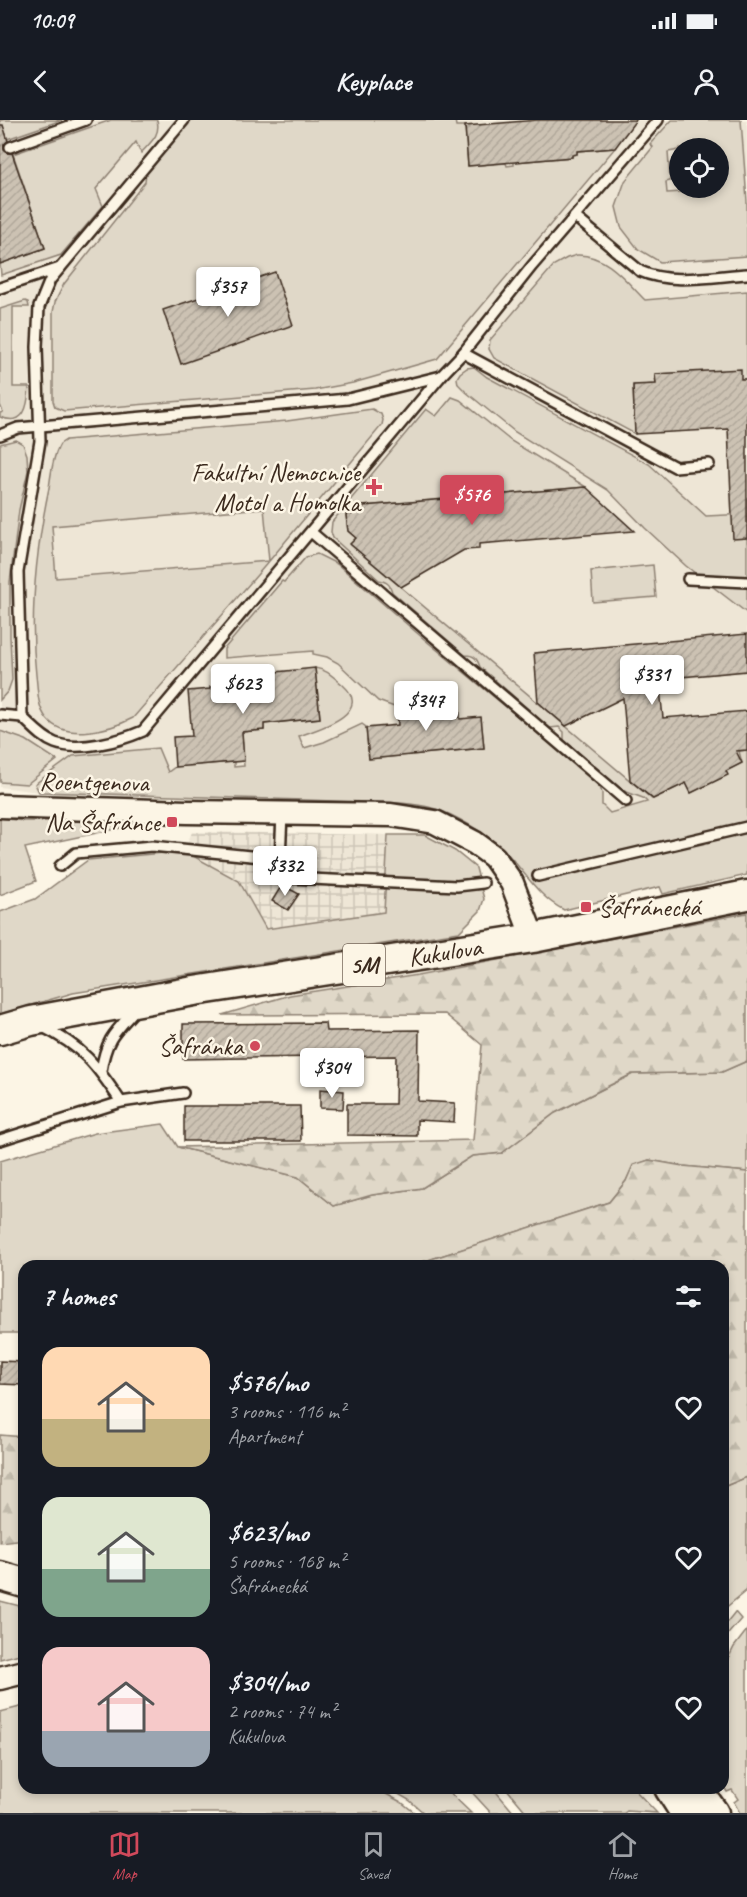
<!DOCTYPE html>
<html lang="en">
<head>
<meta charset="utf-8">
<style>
  body { margin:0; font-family:Caveat,sans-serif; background:#242831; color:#f1f3f6; height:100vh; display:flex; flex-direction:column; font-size:22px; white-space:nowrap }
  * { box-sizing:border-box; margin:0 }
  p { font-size:20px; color:#9ea1a6 }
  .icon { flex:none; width:33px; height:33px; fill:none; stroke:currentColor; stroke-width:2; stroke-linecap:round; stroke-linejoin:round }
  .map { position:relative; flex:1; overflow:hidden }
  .side { position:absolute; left:18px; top:1140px; width:711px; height:534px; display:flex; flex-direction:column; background:#171b24; border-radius:18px; box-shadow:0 3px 9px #0003 }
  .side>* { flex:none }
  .fabs { position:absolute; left:669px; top:18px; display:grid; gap:12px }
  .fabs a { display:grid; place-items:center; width:60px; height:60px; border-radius:50%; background:#171b24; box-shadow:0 3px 9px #0003; font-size:30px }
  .price { position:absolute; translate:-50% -51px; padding:0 14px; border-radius:6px; background:#fff; color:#222; font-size:20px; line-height:39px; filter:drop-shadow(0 2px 3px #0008) }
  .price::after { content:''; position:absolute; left:50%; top:36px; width:18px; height:14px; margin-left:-9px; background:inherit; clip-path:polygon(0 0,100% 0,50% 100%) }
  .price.current { background:#d1495b; color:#fff }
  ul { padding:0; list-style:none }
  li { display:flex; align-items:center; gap:18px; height:150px; padding:0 24px }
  li span { display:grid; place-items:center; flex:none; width:168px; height:120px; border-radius:18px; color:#555 }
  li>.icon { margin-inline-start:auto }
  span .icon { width:72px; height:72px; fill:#fffc; stroke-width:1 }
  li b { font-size:26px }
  h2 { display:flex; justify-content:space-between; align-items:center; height:72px; padding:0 24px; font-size:26px }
  .status { display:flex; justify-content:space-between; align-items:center; height:42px; padding:0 30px; background:#171b24; direction:ltr }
  .status svg { height:16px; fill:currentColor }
  header { display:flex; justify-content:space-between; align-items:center; height:78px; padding:0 24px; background:#171b24; font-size:27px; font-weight:700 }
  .tabs { display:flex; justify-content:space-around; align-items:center; height:84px; border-top:2px solid #363941; background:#171b24; font-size:16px; color:#9ea1a6 }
  .tabs a { display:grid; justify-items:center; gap:3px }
  .tabs .current { color:#d1495b }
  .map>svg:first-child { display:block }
  .built { fill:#eee6d6; fill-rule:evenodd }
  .industrial { fill:url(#industrial-grid) }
  .green { fill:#e0d8c8; stroke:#8e8173; stroke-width:1.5; fill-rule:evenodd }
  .forest { fill:url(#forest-firs); stroke:#8e8173; stroke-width:1.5 }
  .building { fill:url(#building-hatch); stroke:#3b2a1e; stroke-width:1.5 }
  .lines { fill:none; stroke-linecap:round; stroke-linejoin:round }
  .service-casing { stroke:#3b2a1e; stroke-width:14 }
  .tertiary-casing { stroke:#3b2a1e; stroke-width:27 }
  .primary-casing { stroke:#3b2a1e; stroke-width:33 }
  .service { stroke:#fcf5e5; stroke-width:9 }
  .tertiary { stroke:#fcf5e5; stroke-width:22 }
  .primary { stroke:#fcf5e5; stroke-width:28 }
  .poi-dot { fill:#d1495b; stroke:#fcf5e5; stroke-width:2 }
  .labels { text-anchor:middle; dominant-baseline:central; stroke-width:5; stroke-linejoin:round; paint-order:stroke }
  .shield { fill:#fcf5e5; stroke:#75675a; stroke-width:1.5 }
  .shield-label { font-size:24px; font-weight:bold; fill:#3b2a1e }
  .poi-label { font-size:26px; fill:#3b2a1e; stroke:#fcf5e5; text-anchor:end }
  .street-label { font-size:26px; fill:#3b2a1e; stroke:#fcf5e5 }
</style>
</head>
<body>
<div class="status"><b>10:09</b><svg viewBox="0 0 49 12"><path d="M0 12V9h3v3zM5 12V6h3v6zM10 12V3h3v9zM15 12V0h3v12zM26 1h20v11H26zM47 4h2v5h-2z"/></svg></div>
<header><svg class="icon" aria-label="back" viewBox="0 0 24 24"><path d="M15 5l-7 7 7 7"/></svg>Keyplace<svg class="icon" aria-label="person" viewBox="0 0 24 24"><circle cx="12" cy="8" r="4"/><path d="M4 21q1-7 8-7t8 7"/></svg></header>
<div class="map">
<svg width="747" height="1693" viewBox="0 0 747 1693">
  <defs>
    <pattern id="industrial-grid" width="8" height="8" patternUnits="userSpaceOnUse" patternTransform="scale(1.5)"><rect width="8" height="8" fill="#eee6d6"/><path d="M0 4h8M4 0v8" fill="none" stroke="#cdc5b7"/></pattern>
    <pattern id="forest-firs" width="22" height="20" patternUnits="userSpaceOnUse" patternTransform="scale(1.5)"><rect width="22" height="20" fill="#e0d8c8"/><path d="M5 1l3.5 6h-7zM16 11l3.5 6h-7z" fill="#c1baab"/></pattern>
    <pattern id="building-hatch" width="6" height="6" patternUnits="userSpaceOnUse" patternTransform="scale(1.5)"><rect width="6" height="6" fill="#ccc2b3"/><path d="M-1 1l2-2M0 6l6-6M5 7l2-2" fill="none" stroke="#b0a79a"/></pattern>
  </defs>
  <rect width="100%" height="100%" fill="#fcf5e5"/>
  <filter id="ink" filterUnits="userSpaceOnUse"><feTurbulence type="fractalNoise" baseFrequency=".0167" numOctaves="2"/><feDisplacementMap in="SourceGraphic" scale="12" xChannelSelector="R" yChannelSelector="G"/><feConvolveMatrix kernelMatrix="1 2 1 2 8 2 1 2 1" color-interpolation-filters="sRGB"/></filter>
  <g filter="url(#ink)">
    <!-- built -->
    <path class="built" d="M0 0H747V690L516 745 504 730 462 702 434 688 407 683 39 672 0 667ZM680 28H718V68H680Z"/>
    <!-- industrial -->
    <path class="industrial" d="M192 712 388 715 384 792 266 809 239 762 184 731Z"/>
    <!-- green -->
    <g class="green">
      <path d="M0 0H62L7 19 6 14 0 16Z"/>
      <path d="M111 0H157C161 15 151 22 141 33L136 22 96 69 103 86 61 135 1 155 0 144 45 128 13 34Z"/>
      <path d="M190 0H455L456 6H465L468 46 506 43 507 46 514 45V42L572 37V31L577 34V31L615 28 437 239 353 263 315 270 64 291 55 287 53 281V192L55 182 64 164 145 62 146 52Z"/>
      <path d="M672 0H741L747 81V136L660 142 638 129 621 107 616 87 625 61 653 27 650 24ZM680 28H718V68H697V71L667 73 666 62 670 61 668 32 679 30Z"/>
      <path d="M577 135C606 134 626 161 645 180L747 171V259L655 254 656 264 633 266 635 314 494 238 489 229 490 220 554 145 567 138Z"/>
      <path d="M25 181 28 182 29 187H13V267H29C28 286 25 307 0 297V293L3 292 0 285V189Z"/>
      <path d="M474 247 487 257 649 344 706 396 747 394V493L686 446 645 408 608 370 515 312 466 272 458 264 457 258 460 253 467 248Z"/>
      <path d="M452 277 460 280 511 321 586 367 363 386V392L346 395 348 411 356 418 351 425 652 679 686 663 691 673 727 655 726 651 742 643 739 631 747 630V755L663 774 660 767 564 790C538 777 525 752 505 731 490 716 453 693 432 688 422 685 411 684 400 683L39 672 35 664 73 636 158 628 168 652 175 647 234 642V647L244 646 242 612 264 610V604L320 598 315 548C328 550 333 557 343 565 374 593 319 609 299 616L304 628 324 622 362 604 366 607 369 639 484 628 481 598 460 599 458 582 397 588 378 581 338 543 327 537 313 534V531L224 538V529L282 461 284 462 306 437 317 434 337 444 424 519 599 664 602 673V685L610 693 647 682 643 678 624 671 564 620V612L559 607 550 608 480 547C477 538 474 535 465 535L392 472C390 464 387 462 379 460L333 418 331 412 332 402 426 289 436 296Z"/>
      <path d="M372 289 381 294 383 300 382 305 270 440 133 598C112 609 66 622 47 599 37 587 38 570 36 555 29 492 36 430 49 368 51 354 53 336 60 324L66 320 287 301ZM264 388 269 441 56 458 52 406Z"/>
      <path d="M16 320 23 324 27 335 28 351 19 390 10 462V517L12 560 8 571 0 580V324Z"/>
      <path d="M653 445 656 477 593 482 591 451Z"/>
      <path d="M0 611 26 620 57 640 27 664 0 662Z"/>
      <path d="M0 698 24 701H178L135 705 25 728 36 761 0 775Z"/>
      <path d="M388 715H425L455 731 476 748 484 779 480 791 459 812 73 873 0 894V792L35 779 88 740 184 731 239 761 266 809 384 792Z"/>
      <path d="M747 941V1052L683 1046 649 1040 633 1046 626 1061 609 1082 419 1143 403 1146H24V1213H0V1041L95 1013 163 1004 178 1027 298 1057 334 1086 372 1075 422 1068 472 1036 502 1033 555 993 633 954 722 952Z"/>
      <path d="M747 1357V1470L723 1490V1367Z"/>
      <path d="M0 1481 24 1487V1533L0 1539Z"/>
      <path d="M735 1492 741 1499 723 1520V1507Z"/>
      <path d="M747 1510V1693H740L734 1682 738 1679 732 1670 727 1672 723 1665V1549L734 1527Z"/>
      <path d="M24 1586V1668H375L401 1682 415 1693H0V1592Z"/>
      <path d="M388 1668H445L471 1693H424L409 1680Z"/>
      <path d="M468 1668H493L514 1693H491Z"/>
      <path d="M506 1668H633L657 1693 627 1691 624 1693H527Z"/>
    </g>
    <!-- forest -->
    <g class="forest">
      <path d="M747 793V941L722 952 632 954 555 993 502 1033 472 1036 422 1068 372 1075 334 1086 298 1057 178 1027 473 1020 482 925 445 894 222 895 290 875 418 855Z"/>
      <path d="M649 1040 683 1046 747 1052V1357L723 1367V1146H403L419 1143 609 1082 626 1061 633 1045Z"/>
      <path d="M0 1315 24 1317V1419L0 1422Z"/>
    </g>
    <!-- building -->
    <g class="building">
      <path d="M537 0H636L615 28 577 31V34L572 35V37L468 46 465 6Z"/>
      <path d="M0 5H3L8 21 4 25V30L8 33H12L45 128 0 144Z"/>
      <path d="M275 152 293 205 181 244 163 190Z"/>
      <path d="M741 249V259H747V418L733 419 728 309 635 314 633 265 656 264 655 254Z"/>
      <path d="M586 367 634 411 479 424V429L464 430 401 467 350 424 356 418 348 411 346 395 363 392V386Z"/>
      <path d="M747 514V551L659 559 663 598 747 591V630L736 631 742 643 726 651 728 655 691 673 686 663 653 679 630 660 623 578 566 606 538 582 534 533Z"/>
      <path d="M315 548 320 598 264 604V610L242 612 244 641 175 647 173 617 192 616 188 571 210 569V567H219V565H235V560L276 556V552Z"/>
      <path d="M459 582 460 599 481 597 484 628 369 639 366 608 398 605 397 588Z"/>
      <path d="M282 765 299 774 288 790 272 781Z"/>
      <path d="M325 903 326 911 419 910 418 981 455 983 454 1002 417 1000V1016L347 1015V984H395L396 936 183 939V904Z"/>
      <path d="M320 969 344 971 343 989 320 988Z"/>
      <path d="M184 986H300L301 1021H184Z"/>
      <path d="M0 1241 24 1242V1265L0 1264Z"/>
    </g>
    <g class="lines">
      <defs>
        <g id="service">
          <path d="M184 0 50 160 39 187 37 227 40 321 18 452 22 597C32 606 42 618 55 623 79 632 120 621 143 611L441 256 463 233 532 146 658 0"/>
          <path d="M10 27 86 0"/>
          <path d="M575 97 640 151C670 165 714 156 747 154"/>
          <path d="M0 168 60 148"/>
          <path d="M463 233 675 347 709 344"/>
          <path d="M0 315 18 308 348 279 441 256"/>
          <path d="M311 412 626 681"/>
          <path d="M688 459 747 462"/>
          <path d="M0 595 22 597"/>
          <path d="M282 694 280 739 282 747 290 758 457 766 483 763"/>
          <path d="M60 746 76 733 152 726 280 739"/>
          <path d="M538 756 747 707"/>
          <path d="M41 906C83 927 96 944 121 982"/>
          <path d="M101 951C106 919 114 913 135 890"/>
          <path d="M0 1020 121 982 183 973"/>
        </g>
        <g id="tertiary">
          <path d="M0 686 187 692 391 695 435 702 475 723 494 737 512 763 533 818"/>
          <path d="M0 1558 24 1552"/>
        </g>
        <g id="primary">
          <path id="s1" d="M0 910 31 901 194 871 533 818 747 775"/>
          <path d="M0 1456 24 1463"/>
          <path d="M669 1668 685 1693"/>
          <path d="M696 1668 714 1693"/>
        </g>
      </defs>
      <!-- service casing -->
      <use href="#service" class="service-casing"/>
      <!-- tertiary casing -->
      <use href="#tertiary" class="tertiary-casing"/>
      <!-- primary casing -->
      <use href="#primary" class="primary-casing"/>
      <!-- service -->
      <use href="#service" class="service"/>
      <!-- tertiary -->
      <use href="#tertiary" class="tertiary"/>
      <!-- primary -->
      <use href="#primary" class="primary"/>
    </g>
  </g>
  <!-- markers -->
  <g class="poi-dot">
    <path d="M371 358h6v6h6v6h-6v6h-6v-6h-6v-6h6z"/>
    <rect x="166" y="696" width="12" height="12" rx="3"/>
    <rect x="580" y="781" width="12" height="12" rx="3"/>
    <circle cx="255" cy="926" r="6"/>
  </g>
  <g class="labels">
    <!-- shield labels -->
    <rect class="shield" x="343" y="824" width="42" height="42" rx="4.5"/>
    <g class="shield-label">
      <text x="364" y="845">5M</text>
    </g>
    <!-- poi labels -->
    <g class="poi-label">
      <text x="360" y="352">Fakultní Nemocnice<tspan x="360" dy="30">Motol a Homolka</tspan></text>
      <text x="160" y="702">Na Šafránce</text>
      <text x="598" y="787" text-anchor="start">Šafránecká</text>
      <text x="243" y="926">Šafránka</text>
    </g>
    <!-- street labels -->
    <g class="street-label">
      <text transform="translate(94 662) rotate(1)">Roentgenova</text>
      <text stroke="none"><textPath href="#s1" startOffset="452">Kukulova</textPath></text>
    </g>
  </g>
</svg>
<div class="fabs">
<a><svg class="icon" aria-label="locate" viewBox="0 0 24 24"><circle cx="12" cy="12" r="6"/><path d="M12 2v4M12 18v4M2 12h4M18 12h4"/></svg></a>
</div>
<b class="price" style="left:228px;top:198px">$357</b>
<b class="price current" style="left:472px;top:406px">$576</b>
<b class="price" style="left:652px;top:586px">$331</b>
<b class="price" style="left:243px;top:595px">$623</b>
<b class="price" style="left:426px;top:612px">$347</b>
<b class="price" style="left:285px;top:777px">$332</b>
<b class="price" style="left:332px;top:979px">$304</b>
<section class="side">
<h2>7 homes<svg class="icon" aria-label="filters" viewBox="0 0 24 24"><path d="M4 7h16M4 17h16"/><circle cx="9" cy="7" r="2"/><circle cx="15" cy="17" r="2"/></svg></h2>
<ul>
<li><span style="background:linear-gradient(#ffd9b3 60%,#c2b280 0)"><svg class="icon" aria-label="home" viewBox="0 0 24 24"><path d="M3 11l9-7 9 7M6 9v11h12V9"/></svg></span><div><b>$576/mo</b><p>3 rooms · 116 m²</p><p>Apartment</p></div><svg class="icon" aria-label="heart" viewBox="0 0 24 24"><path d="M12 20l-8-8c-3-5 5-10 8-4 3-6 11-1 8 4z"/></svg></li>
<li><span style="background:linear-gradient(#dfe7d0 60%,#7fa58c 0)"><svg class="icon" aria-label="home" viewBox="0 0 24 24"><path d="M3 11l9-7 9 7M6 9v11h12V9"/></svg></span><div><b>$623/mo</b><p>5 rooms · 168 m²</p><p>Šafránecká</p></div><svg class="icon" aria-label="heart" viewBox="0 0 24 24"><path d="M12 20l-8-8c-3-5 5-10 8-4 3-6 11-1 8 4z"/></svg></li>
<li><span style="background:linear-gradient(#f6c9c9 70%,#9aa5b1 0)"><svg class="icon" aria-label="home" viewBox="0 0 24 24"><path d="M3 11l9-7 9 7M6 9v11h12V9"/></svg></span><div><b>$304/mo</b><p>2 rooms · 74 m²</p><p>Kukulova</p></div><svg class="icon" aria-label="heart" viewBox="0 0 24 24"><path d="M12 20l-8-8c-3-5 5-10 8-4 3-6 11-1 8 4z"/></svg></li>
</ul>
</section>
</div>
<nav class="tabs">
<a class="current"><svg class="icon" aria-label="map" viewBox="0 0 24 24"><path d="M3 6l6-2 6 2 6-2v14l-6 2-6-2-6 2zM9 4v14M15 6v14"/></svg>Map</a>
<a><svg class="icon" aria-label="saved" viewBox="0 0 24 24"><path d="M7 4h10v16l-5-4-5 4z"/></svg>Saved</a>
<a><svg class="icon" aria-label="home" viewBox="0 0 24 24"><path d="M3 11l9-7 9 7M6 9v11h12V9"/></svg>Home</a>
</nav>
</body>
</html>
